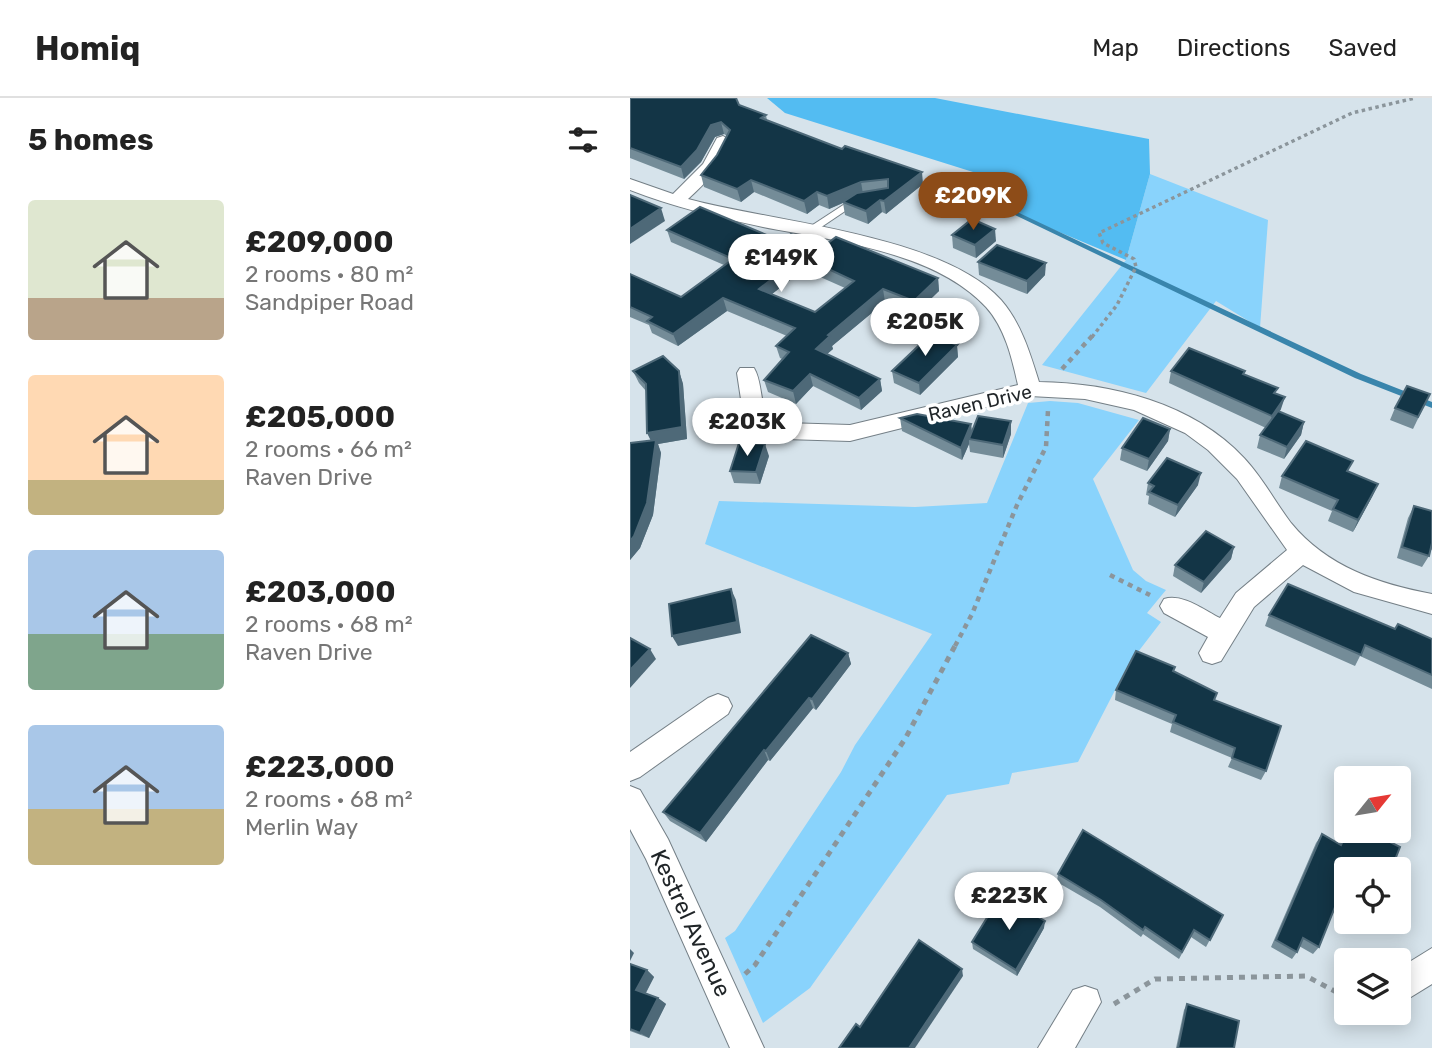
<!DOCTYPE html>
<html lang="en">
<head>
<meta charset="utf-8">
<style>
  body { margin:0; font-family:Rubik,sans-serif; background:#f2f2f2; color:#222; height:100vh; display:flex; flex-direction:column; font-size:26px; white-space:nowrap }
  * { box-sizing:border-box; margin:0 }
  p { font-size:23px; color:#767676 }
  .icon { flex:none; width:38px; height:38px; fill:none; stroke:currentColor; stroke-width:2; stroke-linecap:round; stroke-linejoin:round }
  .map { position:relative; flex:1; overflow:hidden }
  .sheet { display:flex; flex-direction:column; background:#fff; width:630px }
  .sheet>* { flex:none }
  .needle { width:46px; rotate:60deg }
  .controls { position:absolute; left:704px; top:668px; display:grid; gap:14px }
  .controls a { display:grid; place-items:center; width:77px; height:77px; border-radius:7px; background:#fff; box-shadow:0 4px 18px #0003; font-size:35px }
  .price { position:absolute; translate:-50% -60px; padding:0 16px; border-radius:24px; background:#fff; color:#222; font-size:23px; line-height:46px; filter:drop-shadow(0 2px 4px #0008) }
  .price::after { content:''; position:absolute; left:50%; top:42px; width:21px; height:16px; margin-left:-10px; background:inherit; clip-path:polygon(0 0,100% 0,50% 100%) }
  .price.active { background:#8d4c18; color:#fff }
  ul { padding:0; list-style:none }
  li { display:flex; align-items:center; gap:21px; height:175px; padding:0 28px }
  li span { display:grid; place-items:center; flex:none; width:196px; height:140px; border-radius:7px; color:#555 }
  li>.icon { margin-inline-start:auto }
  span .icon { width:84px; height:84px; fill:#fffc; stroke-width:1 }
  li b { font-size:30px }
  h2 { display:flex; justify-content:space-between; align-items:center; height:84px; padding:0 28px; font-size:30px }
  header { display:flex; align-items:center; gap:42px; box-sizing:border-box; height:98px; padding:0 35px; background:#fff; border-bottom:2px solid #e0e0e0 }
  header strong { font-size:33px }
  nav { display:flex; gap:38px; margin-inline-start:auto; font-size:24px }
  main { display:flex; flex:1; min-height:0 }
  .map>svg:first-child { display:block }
  .green { fill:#89d3fc }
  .forest { fill:#53bcf2 }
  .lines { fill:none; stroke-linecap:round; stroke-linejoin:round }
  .stream { fill:#3985ac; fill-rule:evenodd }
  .service-casing { stroke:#747f86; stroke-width:2 }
  .minor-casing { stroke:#747f86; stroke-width:2 }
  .path-far2 { stroke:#8b959b; stroke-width:3.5; stroke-dasharray:3.5 3.5; stroke-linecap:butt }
  .path-far1 { stroke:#8b959b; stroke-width:4.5; stroke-dasharray:5 5; stroke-linecap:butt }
  .path { stroke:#8b959b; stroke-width:5; stroke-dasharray:6 6; stroke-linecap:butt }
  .service { fill:#fff; fill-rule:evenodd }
  .minor { fill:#fff; fill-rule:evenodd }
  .wall { fill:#748c98; fill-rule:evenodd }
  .shaded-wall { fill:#4e6978 }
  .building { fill:#133546; stroke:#4e6978; stroke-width:2 }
  .labels { text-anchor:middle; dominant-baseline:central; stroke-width:7; stroke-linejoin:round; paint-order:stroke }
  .street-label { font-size:19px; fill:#1f2427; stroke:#fff }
  .near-street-label { font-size:23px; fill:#1f2427; stroke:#fff }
</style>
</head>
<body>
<header>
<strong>Homiq</strong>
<nav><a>Map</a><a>Directions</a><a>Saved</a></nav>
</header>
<main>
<section class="sheet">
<h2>5 homes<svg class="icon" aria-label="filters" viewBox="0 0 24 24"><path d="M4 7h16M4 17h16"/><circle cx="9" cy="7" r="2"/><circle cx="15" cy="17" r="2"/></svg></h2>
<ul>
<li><span style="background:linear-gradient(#dfe7d0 70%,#b9a48a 0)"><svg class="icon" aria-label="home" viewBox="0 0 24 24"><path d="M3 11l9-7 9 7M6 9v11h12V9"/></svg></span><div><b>£209,000</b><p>2 rooms · 80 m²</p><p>Sandpiper Road</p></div></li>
<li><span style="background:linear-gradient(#ffd9b3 75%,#c2b280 0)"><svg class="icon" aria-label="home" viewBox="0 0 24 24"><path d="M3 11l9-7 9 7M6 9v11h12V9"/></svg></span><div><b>£205,000</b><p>2 rooms · 66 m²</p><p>Raven Drive</p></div></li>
<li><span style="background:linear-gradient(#a9c7e8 60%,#7fa58c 0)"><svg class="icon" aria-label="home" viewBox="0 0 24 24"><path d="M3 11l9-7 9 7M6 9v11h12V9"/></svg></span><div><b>£203,000</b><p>2 rooms · 68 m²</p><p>Raven Drive</p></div></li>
<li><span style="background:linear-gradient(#a9c7e8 60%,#c2b280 0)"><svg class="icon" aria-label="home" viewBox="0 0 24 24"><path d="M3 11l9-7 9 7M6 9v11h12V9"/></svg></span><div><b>£223,000</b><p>2 rooms · 68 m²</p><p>Merlin Way</p></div></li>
</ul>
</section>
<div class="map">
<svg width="802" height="950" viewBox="0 0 802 950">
  <rect width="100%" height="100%" fill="#d6e3eb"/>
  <!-- green -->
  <g class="green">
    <path d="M520 76 638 122 630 230 586 203 516 295 412 267 496 162Z"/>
    <path d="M420 303 448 305 509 322 463 381 503 472 516 483 536 492 517 515 531 524 498 567 448 664 382 675 379 686 317 697 180 890 133 925 95 840 105 833 211 674 225 647 302 536 75 446 89 403 285 409 357 405 398 305Z"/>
  </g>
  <!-- forest -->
  <path class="forest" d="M137 0H305L519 41 520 76 496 162 326 91 343 74 155 15Z"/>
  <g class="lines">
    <!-- stream -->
    <path class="stream" d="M370 106 731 276 802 304V310L725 280 368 109V107Z"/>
    <defs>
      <path id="service" d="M227 98 230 99V103L184 134H178V130Z"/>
      <g id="minor">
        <path d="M93 38 101 43C92 67 77 84 58 101 143 124 313 137 371 202 391 225 400 255 409 284 481 285 563 305 614 360 633 380 645 404 661 425 697 469 749 486 802 496V516L724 494 673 467 624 509 591 563 582 566 573 563 569 555 578 539 534 515 530 508 534 501C552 495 574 512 590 520L606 495 657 452 607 381 578 352 555 335 504 312 455 301 400 298 220 343 155 341 131 336 122 329 112 308 107 275 110 270H124C136 290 125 322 155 325L220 327 388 287C382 260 375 230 356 209 304 153 204 143 133 129 87 119 43 109 0 92V81L43 96 73 66 87 40Z"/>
        <path d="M88 596 98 600 102 608 98 616 10 679 0 683V654L78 600Z"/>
        <path d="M0 688 10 692 38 741 134 950H100L16 761 0 731Z"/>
        <path d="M802 850V886L768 907V871Z"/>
        <path d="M455 888 467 892 471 904 445 950H408L443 892Z"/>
      </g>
    </defs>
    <!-- service casing -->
    <use href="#service" class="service-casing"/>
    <!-- minor casing -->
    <use href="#minor" class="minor-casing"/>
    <!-- path-far2 -->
    <path class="path-far2" d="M462 239 487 207 506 169 504 161 473 145 469 135 722 15 785 0"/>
    <!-- path-far1 -->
    <g class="path-far1">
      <path d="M432 271 463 237"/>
      <path d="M480 477 520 497"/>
      <path d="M325 548 342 516 387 407 416 349 418 312"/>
    </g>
    <!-- path -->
    <g class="path">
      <path d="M115 876 125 867 275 641 326 546"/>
      <path d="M484 906 525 881 676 878 716 899"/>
    </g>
    <!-- service -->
    <use href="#service" class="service"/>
    <!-- minor -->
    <use href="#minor" class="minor"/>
  </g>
  <!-- wall -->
  <g class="wall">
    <path d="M0 0 109 7 136 17 137 22 293 86 256 116 252 114 238 126 215 117 213 105 199 111 189 107 177 116 124 94 111 104 74 89 71 77 87 57 97 38 94 36 85 39 71 64 54 81 0 60Z"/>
    <path d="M37 132 151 143 308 180 309 193 285 216 255 204 202 248 203 251 197 256 250 281 252 293 231 312 183 288 166 306 138 294 134 282 152 261 150 260 146 248 157 238 97 213 48 248 22 235 19 227 0 219V176L51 199 94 167 41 144ZM178 168 179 174 215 190 185 214 142 196Z"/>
    <path d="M322 137 366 143 346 160 323 150Z"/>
    <path d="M348 164 415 177 397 196 349 177Z"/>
    <path d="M293 221 347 230 327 248 328 259 290 297 264 285 262 273 301 236 294 233Z"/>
    <path d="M3 273H49L53 286 57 341 28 346 31 355 23 417 10 450 0 462V345L21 343 16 293 9 285Z"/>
    <path d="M541 273 614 277 646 296 651 311 649 314 674 324 671 337 654 361 627 350 630 337 636 330 539 285Z"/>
    <path d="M800 296 783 331 760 322 765 310Z"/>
    <path d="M270 320 341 326 342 333 381 336 373 360 340 354 339 346 332 362 272 333Z"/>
    <path d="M540 331 538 343 517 373 490 362 492 350Z"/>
    <path d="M139 358 130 386 104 385 100 373Z"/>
    <path d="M719 374 743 397 723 434 698 423 702 413 649 390 652 378Z"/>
    <path d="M518 385 568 387 545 419 518 406 519 398 516 397Z"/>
    <path d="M784 408 802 413V452L800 451 799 458 792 469 767 460 778 420Z"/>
    <path d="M604 449 601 461 571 495 543 478 545 467Z"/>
    <path d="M639 517 765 531 802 541V591L730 558 725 568 635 528Z"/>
    <path d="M218 555 221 566 186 612 183 610 140 663 138 662 76 744 40 723 33 714Z"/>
    <path d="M545 569 544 573 585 603 636 673 631 682 598 669 602 660 540 634 542 626 485 602 486 592Z"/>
    <path d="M716 730V733H762L716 772V808L708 803 689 849 683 856 669 848 667 854 662 861 641 849 686 745 692 736 709 746Z"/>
    <path d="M428 776 593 817 576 849 561 839 549 861 513 836 511 839 470 809 427 784Z"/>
    <path d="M414 830 387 878 343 851 342 844Z"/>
    <path d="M0 866 17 872 24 879 16 895 28 900 36 906 19 940 0 933Z"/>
    <path d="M557 906 604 950H546L554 912Z"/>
  </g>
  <!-- shaded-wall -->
  <g class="shaded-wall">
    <path d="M91 24 94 36 85 39 71 64 54 81 51 69 81 27Z"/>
    <path d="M292 74 293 86 256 116 254 103Z"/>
    <path d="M121 82 124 94 111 104 107 91Z"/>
    <path d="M231 84 233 96 199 111 197 98Z"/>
    <path d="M187 94 189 107 177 116 174 103Z"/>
    <path d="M250 102 252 114 238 126 236 113Z"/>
    <path d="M31 110 35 123 0 146V131Z"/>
    <path d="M365 131 366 143 346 160 345 147Z"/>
    <path d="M187 146 190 159 177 161 178 168 133 203 129 191Z"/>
    <path d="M416 165 415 177 397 196V183Z"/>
    <path d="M308 180 309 193 285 216 284 203Z"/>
    <path d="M253 191 255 204 202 248 203 251 189 263 186 251 198 237Z"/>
    <path d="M93 200 97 213 48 248 43 236Z"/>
    <path d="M346 217 347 230 327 248 328 259 290 297 289 285 327 247 326 235Z"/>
    <path d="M49 273 53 286 57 341 28 346 31 355 23 417 10 450 0 462V443L23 347 17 335Z"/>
    <path d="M180 276 183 288 166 306 163 293Z"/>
    <path d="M250 281 252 293 231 312 229 300Z"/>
    <path d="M655 299 651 311 638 331 642 318Z"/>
    <path d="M381 323V336L373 360V347Z"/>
    <path d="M674 324 671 337 654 361 657 349Z"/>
    <path d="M341 326 342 338 339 341V346L332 362 331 350Z"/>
    <path d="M540 331 538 343 517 373 519 361Z"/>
    <path d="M135 346 139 358 130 386 126 374Z"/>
    <path d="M571 375 568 387 545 419 548 407Z"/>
    <path d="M748 386 743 397 723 434 728 422Z"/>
    <path d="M604 449 601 461 571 495 574 484Z"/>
    <path d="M101 491 106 502 111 535 48 548 42 538Z"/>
    <path d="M20 551 26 561 0 590V572Z"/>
    <path d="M218 555 221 566 186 612 182 601Z"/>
    <path d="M179 600 183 610 140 663 136 653Z"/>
    <path d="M134 652 138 662 76 744 70 735Z"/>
    <path d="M415 823 414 830 387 878 386 872Z"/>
    <path d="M0 851 4 855 0 863Z"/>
    <path d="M332 871 333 878 285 950H279Z"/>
    <path d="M17 872 24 879 14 898 6 892Z"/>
    <path d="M28 900 36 906 19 940 10 935Z"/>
  </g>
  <!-- building -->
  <g class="building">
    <path d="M0 0H106L109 7 136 17 131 20 212 51 215 48 292 74 254 103 250 102 236 113 213 104 227 95 258 90V81L231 84 197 98 187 94 174 103 121 82 107 91 71 77 87 57 100 32 91 24 81 27 67 52 51 69 0 50Z"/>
    <path d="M0 97 31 110 0 131Z"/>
    <path d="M70 109 151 143 161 136 187 146 129 191 185 214 224 183 177 161 206 139 308 180 284 203 253 191 198 237 200 238 186 251 250 281 229 300 180 276 163 293 134 282 159 254 146 248 165 230 93 200 43 236 17 223 22 219 0 209V176L51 199 103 161 37 132Z"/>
    <path d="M342 121 365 131 345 147 322 137Z"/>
    <path d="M367 147 416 165 397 183 348 164Z"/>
    <path d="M313 203 346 217 326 235 293 221Z"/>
    <path d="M301 236 327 247 289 285 262 273Z"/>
    <path d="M559 250 615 273 613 276 648 290 644 295 655 299 642 318 541 273Z"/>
    <path d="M33 258 49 273 52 329 17 335 16 286 3 273Z"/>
    <path d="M777 288 800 296 788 319 765 310Z"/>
    <path d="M648 313 674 324 657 349 630 337Z"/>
    <path d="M287 316 341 326 331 350 270 320Z"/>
    <path d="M348 318 381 323 373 347 339 341Z"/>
    <path d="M513 320 540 331 519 361 492 350Z"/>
    <path d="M26 342 17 405 4 438 0 443V345Z"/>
    <path d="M676 343 723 363 717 373 748 386 728 422 703 411 708 402 652 378Z"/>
    <path d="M109 345 135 346 126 374 100 373Z"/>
    <path d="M537 360 571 375 548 407 519 394 524 388 518 385Z"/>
    <path d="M784 408 802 413V445L799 458 772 449Z"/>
    <path d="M576 433 604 449 574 484 545 467Z"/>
    <path d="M658 486 765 531 768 526 802 541V577L735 547 731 557 639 517Z"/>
    <path d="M101 491 107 524 42 538 39 506Z"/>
    <path d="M181 537 218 555 182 601 179 600 136 653 134 652 70 735 33 714Z"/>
    <path d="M0 540 20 551 0 572Z"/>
    <path d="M506 553 545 569 543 573 587 595 584 602 651 628 636 673 602 660 605 650 543 624 546 617 486 592Z"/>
    <path d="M743 670 764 681H738Z"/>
    <path d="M768 683 779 688 768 716Z"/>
    <path d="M453 732 593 817 580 842 564 832 552 854 515 829 513 832 471 802 428 776Z"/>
    <path d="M717 733H762L758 743 770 749 761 772H716V796L711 794 689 849 673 840 667 854 646 842 692 736 711 747Z"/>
    <path d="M371 797 415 823 386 872 342 844Z"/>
    <path d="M289 842 332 871 279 950H209L226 926 230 929Z"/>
    <path d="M0 866 17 872 6 892 28 900 10 935 0 931Z"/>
    <path d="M557 906 609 923 604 950H548Z"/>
  </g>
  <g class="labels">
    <!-- street labels -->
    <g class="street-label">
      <text transform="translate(350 305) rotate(-13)">Raven Drive</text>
    </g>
    <!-- near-street labels -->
    <g class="near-street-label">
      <text transform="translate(61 825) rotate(65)">Kestrel Avenue</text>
    </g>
  </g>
</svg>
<div class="controls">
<a><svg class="needle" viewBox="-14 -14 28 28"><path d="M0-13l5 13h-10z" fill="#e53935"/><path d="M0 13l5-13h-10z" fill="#767676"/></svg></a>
<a><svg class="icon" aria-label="locate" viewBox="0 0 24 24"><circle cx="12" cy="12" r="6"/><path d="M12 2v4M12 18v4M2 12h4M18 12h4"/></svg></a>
<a><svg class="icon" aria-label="layers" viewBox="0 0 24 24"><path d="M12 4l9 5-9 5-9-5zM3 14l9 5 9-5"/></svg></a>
</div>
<b class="price active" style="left:343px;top:134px">£209K</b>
<b class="price" style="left:151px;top:196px">£149K</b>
<b class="price" style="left:295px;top:260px">£205K</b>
<b class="price" style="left:117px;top:360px">£203K</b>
<b class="price" style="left:379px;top:834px">£223K</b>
</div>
</main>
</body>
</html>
